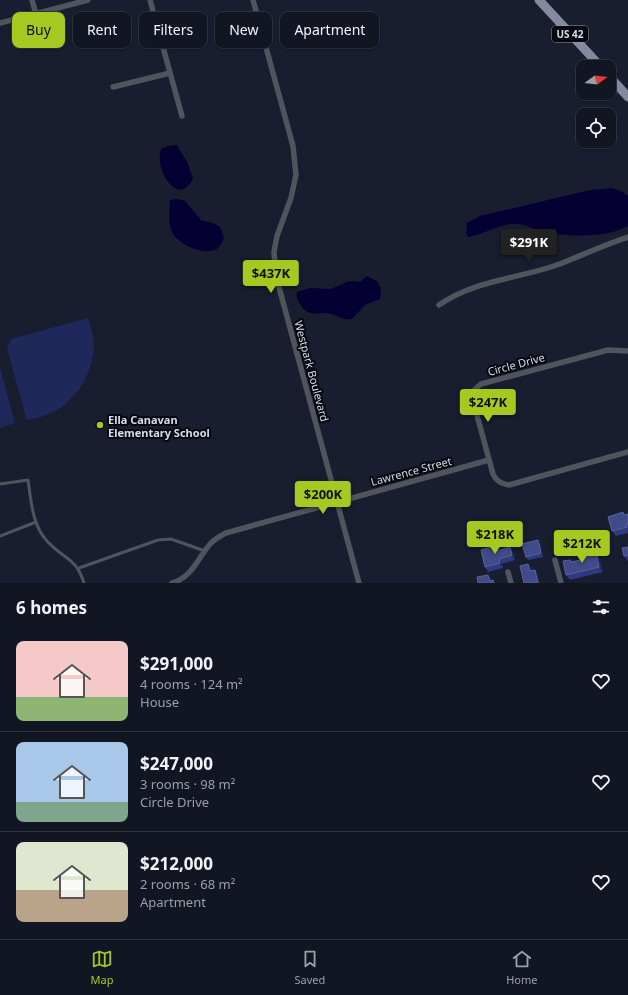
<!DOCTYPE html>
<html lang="en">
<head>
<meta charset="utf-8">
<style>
  body { margin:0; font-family:"Noto Sans",sans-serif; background:#1b1f2b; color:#f1f3f6; height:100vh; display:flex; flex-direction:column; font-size:15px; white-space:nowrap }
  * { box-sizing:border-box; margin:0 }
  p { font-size:13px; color:#9c9fa6 }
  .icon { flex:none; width:22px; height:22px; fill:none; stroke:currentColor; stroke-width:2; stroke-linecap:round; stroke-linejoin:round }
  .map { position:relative; height:583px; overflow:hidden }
  .details { display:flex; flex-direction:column; background:#121623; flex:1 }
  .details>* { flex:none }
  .banner { position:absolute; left:12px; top:12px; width:400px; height:36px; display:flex; gap:8px }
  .needle { width:26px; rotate:75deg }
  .buttons { position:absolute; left:576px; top:60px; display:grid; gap:8px }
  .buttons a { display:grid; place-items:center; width:40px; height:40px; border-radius:8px; background:#121623; box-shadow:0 1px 3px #0004,0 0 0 1px #313541; font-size:20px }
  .price { position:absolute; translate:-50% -34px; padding:0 9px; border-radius:4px; background:#a6c820; color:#111; font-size:13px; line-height:26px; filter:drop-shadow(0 1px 2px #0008) }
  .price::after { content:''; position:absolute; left:50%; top:24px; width:12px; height:9px; margin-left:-6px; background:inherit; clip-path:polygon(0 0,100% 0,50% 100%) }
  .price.current { background:#222; color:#fff }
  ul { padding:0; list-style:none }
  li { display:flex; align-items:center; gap:12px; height:100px; padding:0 16px }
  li+li { border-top:1px solid #313541 }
  li span { display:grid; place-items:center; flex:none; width:112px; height:80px; border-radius:8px; color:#555 }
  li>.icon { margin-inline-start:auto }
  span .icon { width:48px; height:48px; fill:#fffc; stroke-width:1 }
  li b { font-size:17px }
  h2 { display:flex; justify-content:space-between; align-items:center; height:48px; padding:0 16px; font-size:17px }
  .pill { padding:0 14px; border-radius:8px; background:#121623; box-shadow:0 1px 3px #0004,0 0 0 1px #313541; font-size:14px; line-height:36px }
  .pill.current { background:#a6c820; color:#111 }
  .dock { display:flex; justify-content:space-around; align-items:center; height:56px; border-top:1px solid #313541; background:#121623; font-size:11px; color:#9c9fa6 }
  .dock a { display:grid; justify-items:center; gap:2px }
  .dock .current { color:#a6c820 }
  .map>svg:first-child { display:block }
  .green { fill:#1e285b }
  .water { fill:#040032 }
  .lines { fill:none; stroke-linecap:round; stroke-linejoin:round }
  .lane { stroke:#51545d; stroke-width:3 }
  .street { stroke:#51545d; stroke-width:5.5 }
  .primary { stroke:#848a9d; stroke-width:9 }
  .wall { fill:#2f397f }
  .shaded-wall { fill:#1e275a }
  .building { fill:#414b8a; stroke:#596299 }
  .poi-dot { fill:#a6c820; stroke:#06080f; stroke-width:1.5 }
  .labels { text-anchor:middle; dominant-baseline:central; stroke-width:4; stroke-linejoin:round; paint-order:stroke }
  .shield { fill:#06080f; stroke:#9a9da8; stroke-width:1 }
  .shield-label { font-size:10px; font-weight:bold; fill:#d9dde9 }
  .street-label { font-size:11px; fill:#d9dde9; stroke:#06080f }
  .poi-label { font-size:11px; font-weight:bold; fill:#d9dde9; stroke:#06080f; text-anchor:start }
</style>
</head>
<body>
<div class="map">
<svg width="628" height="583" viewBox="0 0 628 583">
  <rect width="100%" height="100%" fill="#181d2f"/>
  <!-- green -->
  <g class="green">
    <path d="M88 318C90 326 93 334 94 342 95 370 77 401 51 413 44 417 35 418 27 420L7 349 11 339Z"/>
    <path d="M0 368 15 423 0 428Z"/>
  </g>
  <!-- water -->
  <g class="water">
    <path d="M177 145 188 164 193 179C178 208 154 170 161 149L168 146Z"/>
    <path d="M612 188 621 191 628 196V226C621 229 615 232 608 233 593 237 556 236 541 231 531 228 525 224 515 224 497 224 484 235 468 237L466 233 467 223 480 216 590 190Z"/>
    <path d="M178 199 185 201 201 220 213 223 220 227 224 238C222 242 221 246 217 249 204 256 180 245 173 234 168 224 169 210 170 200Z"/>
    <path d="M367 276 378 282 381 289 380 299 365 305 352 319C344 321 339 316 331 314 317 310 310 320 300 304 297 300 296 296 297 292L310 288 331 289 349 281 360 282Z"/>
  </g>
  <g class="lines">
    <!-- lane -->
    <g class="lane">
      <path d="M0 484 28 480C31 500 32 525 47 541 63 559 76 557 84 583"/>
      <path d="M0 536 36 522"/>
      <path d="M79 568 158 540 171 539 205 551"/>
    </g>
    <!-- street -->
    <g class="street">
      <path d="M32 0 36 14"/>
      <path d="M150 0 182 116"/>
      <path d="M253 0 293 146 296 175 291 198 277 236 274 252 276 276 359 583"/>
      <path d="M0 23 88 0"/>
      <path d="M113 87 170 73"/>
      <path d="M439 305C473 281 515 279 554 266 579 257 603 245 628 237"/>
      <path d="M628 351 608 350 597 353 481 384 473 391 472 397 493 474C496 481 501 484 509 485L628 452"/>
      <path d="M555 560 561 583"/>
      <path d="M508 572 511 583"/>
      <path d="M172 583C193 577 198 557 211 543 215 539 220 536 226 533L489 460"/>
    </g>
    <!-- primary -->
    <g class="primary">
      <path d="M539 0 601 67"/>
      <path d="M609 76 628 97"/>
    </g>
  </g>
  <!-- wall -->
  <g class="wall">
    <path d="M623 512 625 515 628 514V533L616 536 612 531Z"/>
    <path d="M540 543 543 557 528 560 526 557Z"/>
    <path d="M495 546 498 550 513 552 515 560 502 564 503 568 488 572 485 567Z"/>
    <path d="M628 547V561L624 556Z"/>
    <path d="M596 552 599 557 603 572 570 580 566 575 570 560 572 562 581 560Z"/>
  </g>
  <!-- shaded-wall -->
  <g class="shaded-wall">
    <path d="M538 540 540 543 543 557 541 553Z"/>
    <path d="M510 547 513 552 515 560 512 555Z"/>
    <path d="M596 552 599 557 603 572 599 567Z"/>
    <path d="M499 559 502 564 503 568 500 563Z"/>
    <path d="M528 564 532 569 534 576 530 571Z"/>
    <path d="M535 570 538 575 540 583H538Z"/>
    <path d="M488 575 492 580V583L490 581Z"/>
  </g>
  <!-- building -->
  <g class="building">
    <path d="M623 512 624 515 628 514V524H626L627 527 612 531 608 517Z"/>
    <path d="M538 540 541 553 526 557 522 544Z"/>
    <path d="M495 546 497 551 510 547 512 555 499 559 500 563 485 567 481 550Z"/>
    <path d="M628 547V555L624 556 622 548Z"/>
    <path d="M596 552 599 567 566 575 563 561 570 560 571 562 581 560 580 556Z"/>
    <path d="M528 564 530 571 535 570 538 583H524L520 566Z"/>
    <path d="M488 575 490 581 493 580 494 583H478L477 577Z"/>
  </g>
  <!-- markers -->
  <circle class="poi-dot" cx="100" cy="425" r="4"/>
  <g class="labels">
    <!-- shield labels -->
    <rect class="shield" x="552" y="26" width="36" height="16" rx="3"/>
    <g class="shield-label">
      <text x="570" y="34">US 42</text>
    </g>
    <!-- street labels -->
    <g class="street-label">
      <text transform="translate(516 364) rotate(-15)">Circle Drive</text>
      <text transform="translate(312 371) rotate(75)">Westpark Boulevard</text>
      <text transform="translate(411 471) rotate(-15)">Lawrence Street</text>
    </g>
    <!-- poi labels -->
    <g class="poi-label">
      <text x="108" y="419">Ella Canavan<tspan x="108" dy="13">Elementary School</tspan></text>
    </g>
  </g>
</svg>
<div class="buttons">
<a><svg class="needle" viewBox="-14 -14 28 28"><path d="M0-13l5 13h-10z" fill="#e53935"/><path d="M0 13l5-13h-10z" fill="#9c9fa6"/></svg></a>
<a><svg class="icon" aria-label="locate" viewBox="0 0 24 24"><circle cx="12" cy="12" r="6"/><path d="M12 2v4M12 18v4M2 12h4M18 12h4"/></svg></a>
</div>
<b class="price current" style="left:529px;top:263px">$291K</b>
<b class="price" style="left:271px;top:294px">$437K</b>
<b class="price" style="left:488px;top:423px">$247K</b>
<b class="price" style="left:323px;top:515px">$200K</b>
<b class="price" style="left:495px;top:555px">$218K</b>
<b class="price" style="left:582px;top:564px">$212K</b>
<div class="banner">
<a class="pill current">Buy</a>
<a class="pill">Rent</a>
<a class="pill">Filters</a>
<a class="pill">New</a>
<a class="pill">Apartment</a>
</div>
</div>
<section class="details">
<h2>6 homes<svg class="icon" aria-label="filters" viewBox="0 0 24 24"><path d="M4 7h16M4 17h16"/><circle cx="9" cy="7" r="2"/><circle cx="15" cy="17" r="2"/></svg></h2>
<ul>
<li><span style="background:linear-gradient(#f6c9c9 70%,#8fb573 0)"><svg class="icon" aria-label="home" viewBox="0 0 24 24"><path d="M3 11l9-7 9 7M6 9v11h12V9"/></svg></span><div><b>$291,000</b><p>4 rooms · 124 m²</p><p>House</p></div><svg class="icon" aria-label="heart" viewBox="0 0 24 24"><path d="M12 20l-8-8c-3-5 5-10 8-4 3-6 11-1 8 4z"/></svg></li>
<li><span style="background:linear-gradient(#a9c7e8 75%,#7fa58c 0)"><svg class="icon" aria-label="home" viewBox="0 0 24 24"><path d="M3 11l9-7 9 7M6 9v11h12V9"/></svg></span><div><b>$247,000</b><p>3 rooms · 98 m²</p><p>Circle Drive</p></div><svg class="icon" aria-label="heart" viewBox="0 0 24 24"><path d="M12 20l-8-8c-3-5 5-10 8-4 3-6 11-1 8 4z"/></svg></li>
<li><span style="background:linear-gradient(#dfe7d0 60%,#b9a48a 0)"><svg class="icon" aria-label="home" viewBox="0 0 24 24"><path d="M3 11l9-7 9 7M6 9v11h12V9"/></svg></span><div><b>$212,000</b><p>2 rooms · 68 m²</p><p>Apartment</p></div><svg class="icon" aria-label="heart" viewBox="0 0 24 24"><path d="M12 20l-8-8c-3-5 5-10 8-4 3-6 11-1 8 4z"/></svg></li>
</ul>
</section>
<nav class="dock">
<a class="current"><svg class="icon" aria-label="map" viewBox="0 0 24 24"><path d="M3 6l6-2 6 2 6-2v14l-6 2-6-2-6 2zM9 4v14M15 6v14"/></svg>Map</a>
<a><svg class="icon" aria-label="saved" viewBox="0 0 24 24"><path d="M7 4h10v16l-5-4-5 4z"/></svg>Saved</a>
<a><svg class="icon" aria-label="home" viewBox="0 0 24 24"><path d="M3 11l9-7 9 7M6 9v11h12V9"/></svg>Home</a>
</nav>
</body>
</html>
